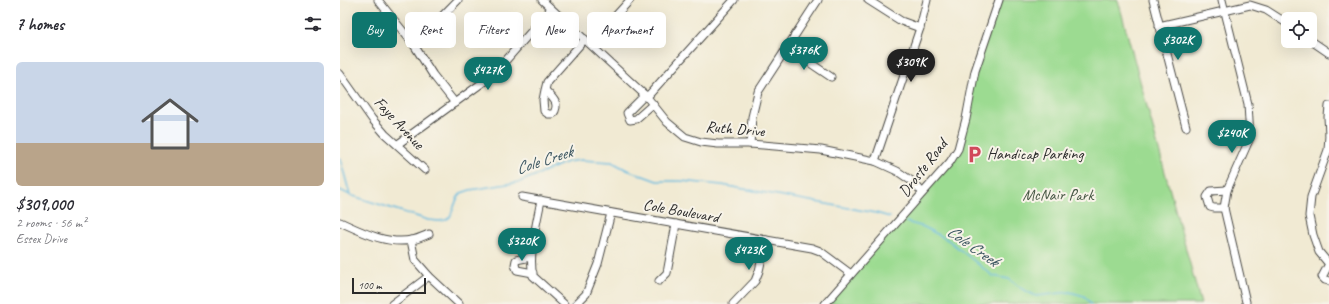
<!DOCTYPE html>
<html lang="en">
<head>
<meta charset="utf-8">
<style>
  body { margin:0; font-family:Caveat,sans-serif; background:#f2f2f3; color:#2b2b33; height:100vh; display:flex; flex-direction:column; font-size:15px; white-space:nowrap }
  * { box-sizing:border-box; margin:0 }
  p { font-size:13px; color:#7c7c81 }
  .icon { flex:none; width:22px; height:22px; fill:none; stroke:currentColor; stroke-width:2; stroke-linecap:round; stroke-linejoin:round }
  .map { position:relative; flex:1; overflow:hidden }
  .drawer { display:flex; flex-direction:column; background:#fff; width:340px }
  .drawer>* { flex:none }
  .top-card { position:absolute; left:12px; top:12px; width:380px; height:36px; display:flex; gap:8px }
  .controls { position:absolute; left:941px; top:12px; display:grid; gap:8px }
  .controls a { display:grid; place-items:center; width:36px; height:36px; border-radius:6px; background:#fff; box-shadow:0 4px 16px #0002; font-size:20px }
  .scale { position:absolute; left:12px; bottom:10px; width:74px; box-sizing:border-box; padding-left:4px; border:2px solid #2b2b2b; border-top:0; font-size:11px; line-height:14px; white-space:nowrap; color:#2b2b2b; -webkit-text-stroke:3px #f7f3e8; paint-order:stroke }
  .price { position:absolute; translate:-50% -34px; padding:0 9px; border-radius:14px; background:#0f766e; color:#fff; font-size:13px; line-height:26px; filter:drop-shadow(0 1px 2px #0008) }
  .price::after { content:''; position:absolute; left:50%; top:24px; width:12px; height:9px; margin-left:-6px; background:inherit; clip-path:polygon(0 0,100% 0,50% 100%) }
  .price.selected { background:#222; color:#fff }
  ul { padding:0; list-style:none }
  li { display:grid; align-content:center; gap:8px; height:212px; padding:0 16px }
  li span { display:grid; place-items:center; height:124px; border-radius:6px; color:#555 }
  li>.icon { margin-inline-start:auto }
  span .icon { width:72px; height:72px; fill:#fffc; stroke-width:1 }
  li b { font-size:17px }
  h2 { display:flex; justify-content:space-between; align-items:center; height:48px; padding:0 16px; font-size:17px }
  .chip { padding:0 14px; border-radius:6px; background:#fff; box-shadow:0 4px 16px #0002; font-size:14px; line-height:36px }
  .chip.selected { background:#0f766e; color:#fff }
  main { display:flex; flex:1; min-height:0 }
  .map>svg:first-child { display:block }
  .green { fill:#9cdb91; stroke:#64835e }
  .lines { fill:none; stroke-linecap:round; stroke-linejoin:round }
  .stream { stroke:#63bae0; stroke-width:1.5 }
  .minor-casing { stroke:#494844; stroke-width:9 }
  .minor { stroke:#fff; stroke-width:7 }
  .labels { text-anchor:middle; dominant-baseline:central; stroke-width:4; stroke-linejoin:round; paint-order:stroke }
  .street-label { font-size:16px; fill:#2b2b2b; stroke:#f7f3e8 }
  .poi-label { font-size:16px; fill:#2b2b2b; stroke:#f7f3e8; text-anchor:start }
  .park-label { font-size:16px; fill:#475744; stroke:#f7f3e8 }
  .water-label { font-size:17px; font-style:italic; fill:#3c5661; stroke:#f7f3e8 }
</style>
</head>
<body>
<main>
<section class="drawer">
<h2>7 homes<svg class="icon" aria-label="filters" viewBox="0 0 24 24"><path d="M4 7h16M4 17h16"/><circle cx="9" cy="7" r="2"/><circle cx="15" cy="17" r="2"/></svg></h2>
<ul>
<li><span style="background:linear-gradient(#c9d6e8 65%,#b9a48a 0)"><svg class="icon" aria-label="home" viewBox="0 0 24 24"><path d="M3 11l9-7 9 7M6 9v11h12V9"/></svg></span><div><b>$309,000</b><p>2 rooms · 56 m²</p><p>Essex Drive</p></div></li>
</ul>
</section>
<div class="map">
<svg width="989" height="304" viewBox="0 0 989 304">
  <rect width="100%" height="100%" fill="#f7f3e8"/>
  <filter id="ink" filterUnits="userSpaceOnUse"><feTurbulence type="fractalNoise" baseFrequency=".025" numOctaves="2"/><feDisplacementMap in="SourceGraphic" scale="8" xChannelSelector="R" yChannelSelector="G"/><feConvolveMatrix kernelMatrix="1 2 1 2 8 2 1 2 1" color-interpolation-filters="sRGB"/></filter>
  <filter id="wash" filterUnits="userSpaceOnUse"><feTurbulence type="fractalNoise" baseFrequency=".012" numOctaves="4" result="noise"/><feDisplacementMap in="SourceGraphic" scale="16" xChannelSelector="R" yChannelSelector="G"/><feGaussianBlur stdDeviation="0.9" result="paint"/><feColorMatrix in="noise" values="0 0 0 0 0 0 0 0 0 0 0 0 0 0 0 0 0 1.4 0 .05"/><feComposite in="paint" operator="in"/></filter>
  <g filter="url(#wash)">
    <rect width="100%" height="100%" fill="#f1ead3"/>
    <!-- green -->
    <path class="green" d="M659 0H778L861 304H487L618 149 635 71Z"/>
    <g class="lines">
      <!-- stream -->
      <g class="stream">
        <path d="M0 158 10 195"/>
        <path d="M0 190 10 195 88 220 99 221 106 220 110 217 117 199 121 193 130 190 180 182 227 162 241 160 272 162 287 170 317 181H341L382 185 536 213 550 217"/>
        <path d="M566 222 584 227 608 240 653 276 669 279 682 289 696 296 730 292 744 296 751 304"/>
      </g>
    </g>
  </g>
  <g filter="url(#ink)">
    <g class="lines">
      <defs>
        <g id="minor">
          <path d="M38 0 74 45 93 75 115 103"/>
          <path d="M202 0 307 97 327 122 345 137 361 142 378 144H410L481 150 535 161 557 171 573 182 582 192"/>
          <path d="M528 0 561 21 580 28"/>
          <path d="M813 0 846 127"/>
          <path d="M882 0 908 104 910 138 887 190 884 208 906 302"/>
          <path d="M819 26 910 5 926 10 948 24"/>
          <path d="M970 40 989 53"/>
          <path d="M250 44 290 0"/>
          <path d="M74 45 118 0"/>
          <path d="M448 48 491 77"/>
          <path d="M0 74 32 119 45 134 85 170"/>
          <path d="M205 90 203 100 204 111 208 114H213C221 104 212 97 205 90L207 82 245 39"/>
          <path d="M305 95 287 113 290 120 296 119 313 104"/>
          <path d="M307 97 394 0"/>
          <path d="M989 106 988 117 989 134"/>
          <path d="M989 135 988 150 971 197 969 216 973 235 979 252 989 264"/>
          <path d="M58 144 153 75 211 9"/>
          <path d="M410 144 412 117 418 92 478 0"/>
          <path d="M535 161 580 28 587 0"/>
          <path d="M182 197 472 248 480 251 511 274"/>
          <path d="M201 200C197 222 188 255 193 276L224 304"/>
          <path d="M884 208H874L870 207 867 197 871 191 887 190"/>
          <path d="M0 222C22 232 47 245 72 240 78 239 84 236 89 234"/>
          <path d="M71 240 75 260 89 276 119 304"/>
          <path d="M191 257 176 260 175 265 177 270 193 273"/>
          <path d="M989 264 982 277 985 280 989 281"/>
          <path d="M319 281 327 273 336 224"/>
          <path d="M52 304 89 276"/>
          <path d="M236 304 246 294 258 264 271 213"/>
          <path d="M393 304 415 281 419 271 426 240"/>
          <path d="M485 304 610 162 618 149 626 119 635 71 659 0"/>
        </g>
      </defs>
      <!-- minor casing -->
      <use href="#minor" class="minor-casing"/>
      <!-- minor -->
      <use href="#minor" class="minor"/>
    </g>
  </g>
  <!-- icons -->
  <defs>
    <symbol id="parking-bare" viewBox="-9 -9 18 18"><path d="M-3.5-5.5H1a3.5 3.5 0 0 1 0 7H-1V5.5H-3.5ZM-1-3.4V-.6H.8a1.4 1.4 0 0 0 0-2.8Z" fill="#d1495b" stroke="#f7f3e8" stroke-width="2.5" paint-order="stroke"/></symbol>
  </defs>
  <g fill-rule="evenodd">
    <use href="#parking-bare" x="622" y="142" width="25" height="25"/>
  </g>
  <g class="labels">
    <!-- street labels -->
    <g class="street-label">
      <text transform="translate(59 123) rotate(47)">Faye Avenue</text>
      <text transform="translate(395 129) rotate(5)">Ruth Drive</text>
      <text transform="translate(583 168) rotate(-52)">Droste Road</text>
      <text transform="translate(341 211) rotate(10)">Cole Boulevard</text>
    </g>
    <!-- poi labels -->
    <g class="poi-label">
      <text x="647" y="154">Handicap Parking</text>
    </g>
    <!-- park labels -->
    <g class="park-label">
      <text x="718" y="195">McNair Park</text>
    </g>
    <!-- water labels -->
    <g class="water-label">
      <text transform="translate(204 160) rotate(-18)">Cole Creek</text>
      <text transform="translate(633 246) rotate(35)">Cole Creek</text>
    </g>
  </g>
</svg>
<div class="controls">
<a><svg class="icon" aria-label="locate" viewBox="0 0 24 24"><circle cx="12" cy="12" r="6"/><path d="M12 2v4M12 18v4M2 12h4M18 12h4"/></svg></a>
</div>
<div class="scale">100 m</div>
<b class="price" style="left:838px;top:61px">$302K</b>
<b class="price" style="left:464px;top:71px">$376K</b>
<b class="price selected" style="left:571px;top:83px">$309K</b>
<b class="price" style="left:148px;top:91px">$427K</b>
<b class="price" style="left:892px;top:154px">$240K</b>
<b class="price" style="left:182px;top:262px">$320K</b>
<b class="price" style="left:409px;top:271px">$423K</b>
<div class="top-card">
<a class="chip selected">Buy</a>
<a class="chip">Rent</a>
<a class="chip">Filters</a>
<a class="chip">New</a>
<a class="chip">Apartment</a>
</div>
</div>
</main>
</body>
</html>
